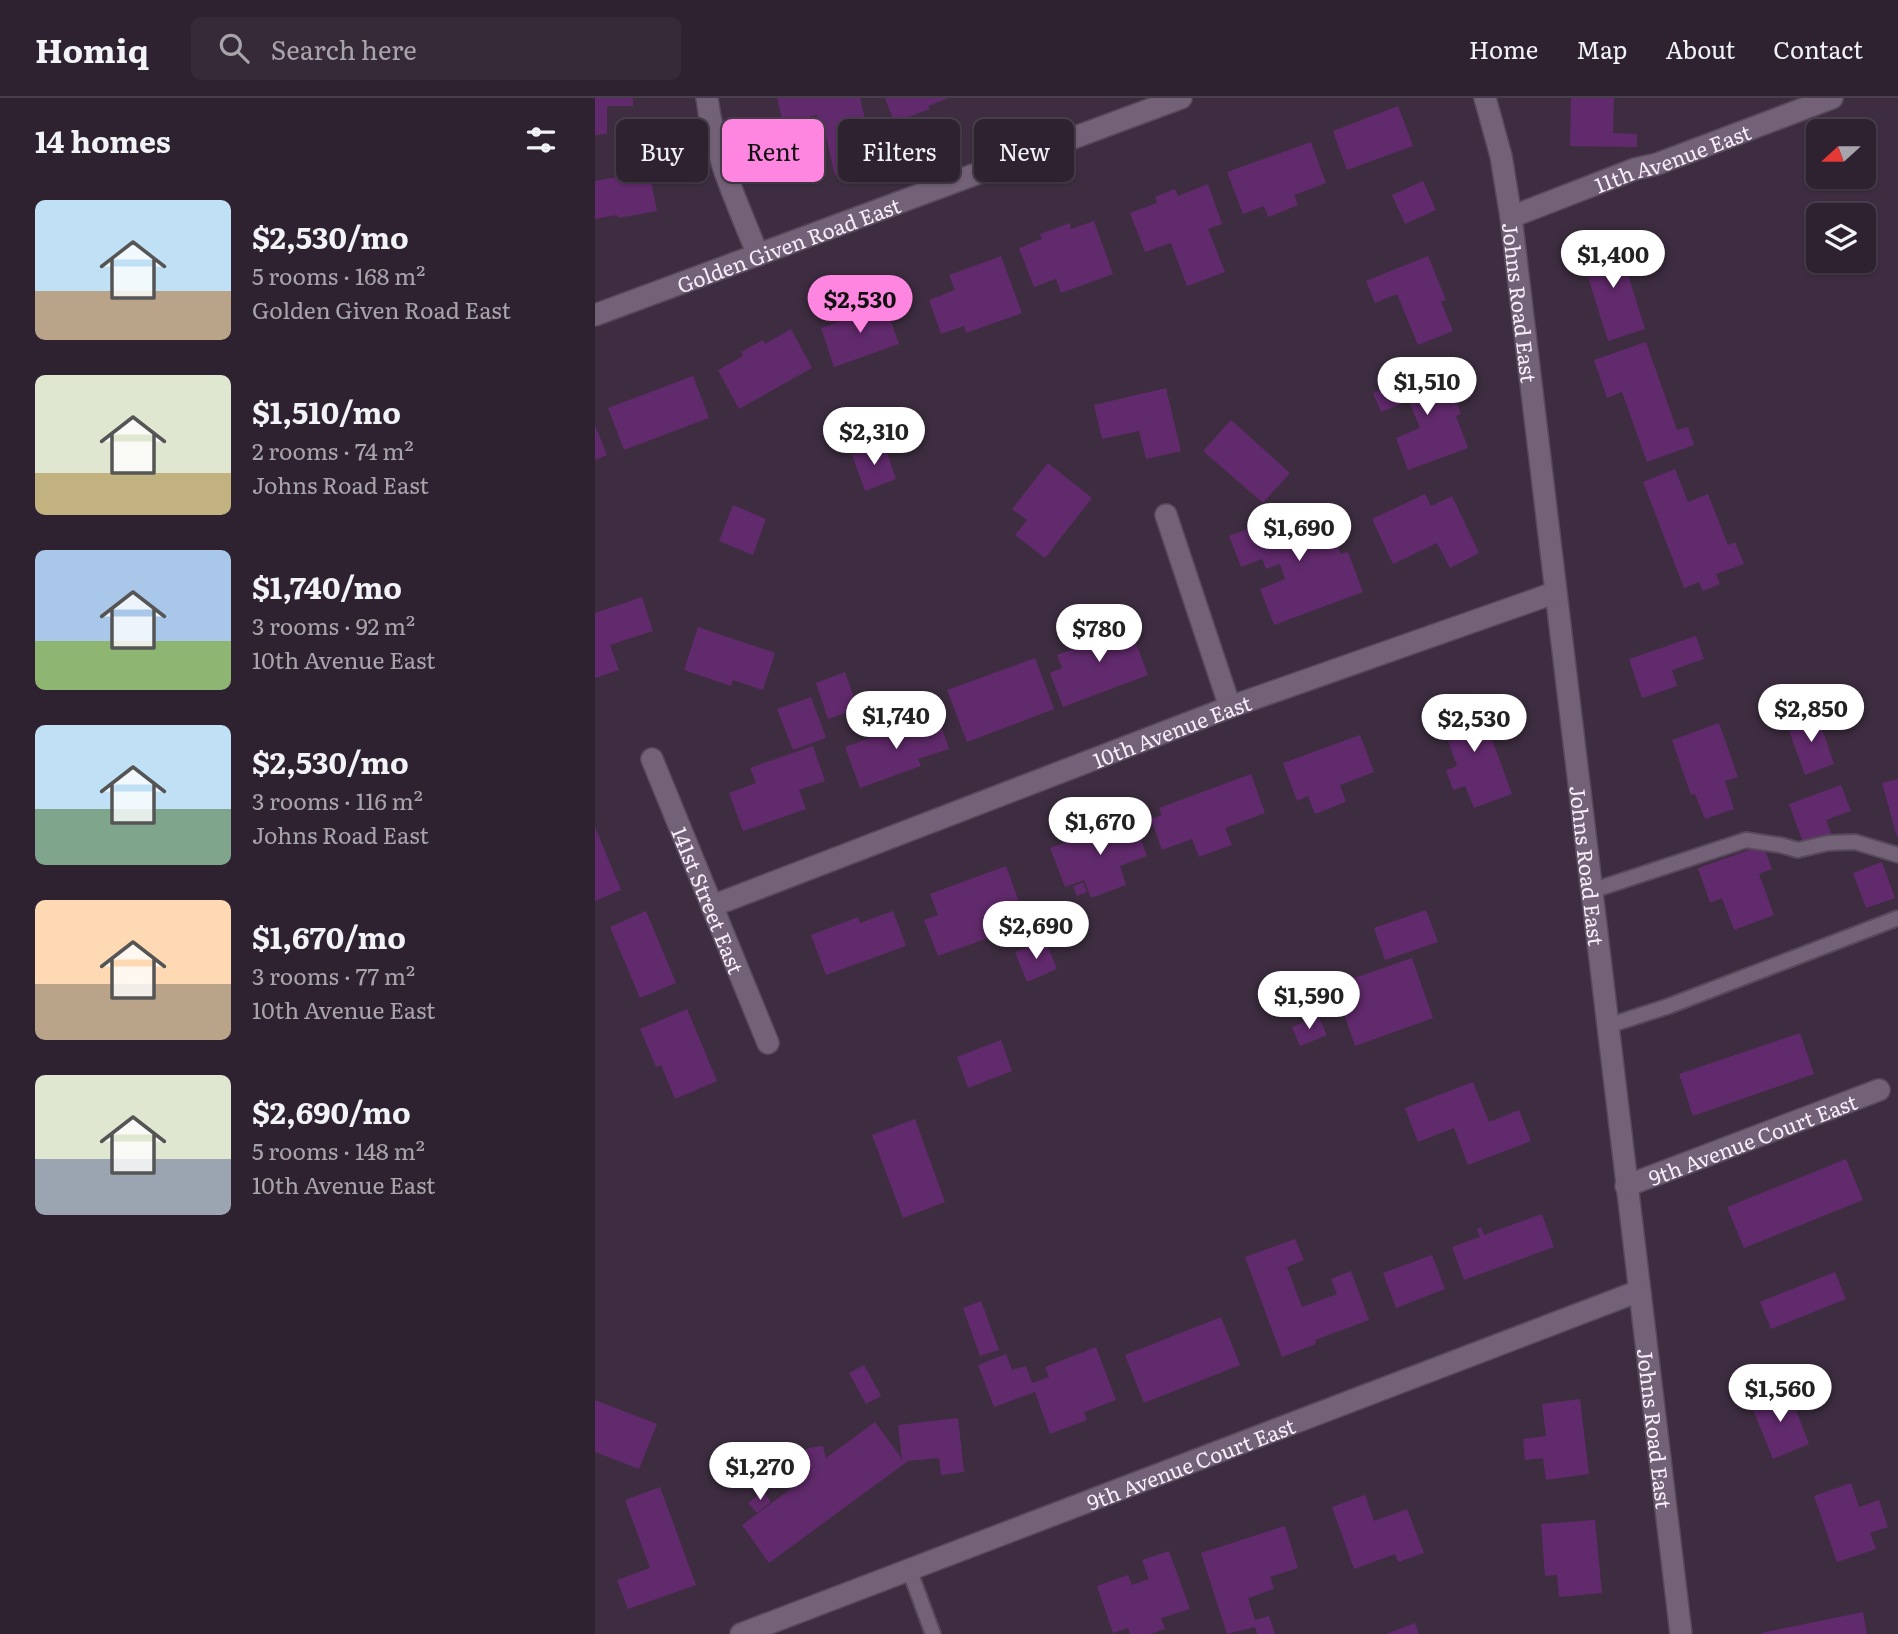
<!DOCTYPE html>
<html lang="en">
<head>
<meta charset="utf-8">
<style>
  body { margin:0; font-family:Literata,serif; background:#362a39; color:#f1f3f6; height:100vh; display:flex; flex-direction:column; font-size:26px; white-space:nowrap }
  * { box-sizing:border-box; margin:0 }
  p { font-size:23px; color:#a7a4ab }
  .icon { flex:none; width:38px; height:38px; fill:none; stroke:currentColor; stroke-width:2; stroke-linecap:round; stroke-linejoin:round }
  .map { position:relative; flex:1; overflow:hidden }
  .panel { display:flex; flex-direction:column; background:#2e2231; width:595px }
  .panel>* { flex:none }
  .hud { position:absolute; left:21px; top:21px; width:665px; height:63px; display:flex; gap:14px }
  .needle { width:46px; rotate:249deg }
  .controls { position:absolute; left:1211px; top:21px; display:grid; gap:14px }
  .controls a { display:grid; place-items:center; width:70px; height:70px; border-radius:10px; background:#2e2231; box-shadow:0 2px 5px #0004,0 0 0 2px #493f4d; font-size:35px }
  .price { position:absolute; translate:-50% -60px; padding:0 16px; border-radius:24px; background:#fff; color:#222; font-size:23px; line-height:46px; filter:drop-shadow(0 2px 4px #0008) }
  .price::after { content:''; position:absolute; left:50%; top:42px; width:21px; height:16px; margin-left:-10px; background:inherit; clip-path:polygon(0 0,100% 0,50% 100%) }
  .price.selected { background:#fe85e0; color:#111 }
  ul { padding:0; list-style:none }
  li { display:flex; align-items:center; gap:21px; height:175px; padding:0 35px }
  li span { display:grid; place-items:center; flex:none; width:196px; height:140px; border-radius:10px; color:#555 }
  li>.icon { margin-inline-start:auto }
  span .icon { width:84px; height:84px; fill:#fffc; stroke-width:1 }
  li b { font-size:30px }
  h2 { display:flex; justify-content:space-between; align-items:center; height:84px; padding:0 35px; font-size:30px }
  .pill { padding:0 24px; border-radius:10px; background:#2e2231; box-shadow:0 2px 5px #0004,0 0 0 2px #493f4d; font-size:24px; line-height:63px }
  .pill.selected { background:#fe85e0; color:#111 }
  header { display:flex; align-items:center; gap:42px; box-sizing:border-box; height:98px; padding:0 35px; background:#2e2231; border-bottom:2px solid #493f4d }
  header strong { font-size:33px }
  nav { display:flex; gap:38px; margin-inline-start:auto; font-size:24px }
  .search { width:490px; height:63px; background:#362a39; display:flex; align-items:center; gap:18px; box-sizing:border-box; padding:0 24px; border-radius:10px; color:#a7a4ab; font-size:26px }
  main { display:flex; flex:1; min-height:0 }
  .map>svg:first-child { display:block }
  .building { fill:#612a6c }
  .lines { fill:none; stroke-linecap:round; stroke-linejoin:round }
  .lane-casing { stroke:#57495a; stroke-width:18 }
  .street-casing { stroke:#57495a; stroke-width:24 }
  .lane { stroke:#736177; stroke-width:14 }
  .street { stroke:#736177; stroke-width:21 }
  .labels { text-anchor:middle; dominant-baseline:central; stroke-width:7; stroke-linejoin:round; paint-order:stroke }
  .street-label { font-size:21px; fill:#f7edf9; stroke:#201922 }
</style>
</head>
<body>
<header>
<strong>Homiq</strong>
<div class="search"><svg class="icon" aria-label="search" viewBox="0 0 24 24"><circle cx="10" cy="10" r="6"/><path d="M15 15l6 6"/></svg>Search here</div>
<nav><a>Home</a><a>Map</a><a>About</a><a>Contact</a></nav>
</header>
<main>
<section class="panel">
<h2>14 homes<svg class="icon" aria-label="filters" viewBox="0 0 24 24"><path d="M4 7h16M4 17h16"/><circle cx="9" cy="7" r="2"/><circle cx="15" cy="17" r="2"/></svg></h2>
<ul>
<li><span style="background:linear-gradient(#bfe0f5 65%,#b9a48a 0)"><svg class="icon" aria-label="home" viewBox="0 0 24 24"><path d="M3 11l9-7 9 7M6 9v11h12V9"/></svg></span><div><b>$2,530/mo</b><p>5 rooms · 168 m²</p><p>Golden Given Road East</p></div></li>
<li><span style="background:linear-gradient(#dfe7d0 70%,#c2b280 0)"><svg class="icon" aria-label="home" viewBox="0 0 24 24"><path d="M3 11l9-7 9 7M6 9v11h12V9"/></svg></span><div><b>$1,510/mo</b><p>2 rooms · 74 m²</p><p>Johns Road East</p></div></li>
<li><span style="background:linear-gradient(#a9c7e8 65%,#8fb573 0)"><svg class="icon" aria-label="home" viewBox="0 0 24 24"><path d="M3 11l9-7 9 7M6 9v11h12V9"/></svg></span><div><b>$1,740/mo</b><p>3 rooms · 92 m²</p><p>10th Avenue East</p></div></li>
<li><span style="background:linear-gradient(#bfe0f5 60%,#7fa58c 0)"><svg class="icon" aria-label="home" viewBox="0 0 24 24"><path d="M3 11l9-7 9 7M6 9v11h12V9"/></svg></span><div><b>$2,530/mo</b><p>3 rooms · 116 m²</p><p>Johns Road East</p></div></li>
<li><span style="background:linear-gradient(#ffd9b3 60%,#b9a48a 0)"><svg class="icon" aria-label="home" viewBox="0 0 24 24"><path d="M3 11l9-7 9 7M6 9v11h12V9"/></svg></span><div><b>$1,670/mo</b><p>3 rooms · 77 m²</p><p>10th Avenue East</p></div></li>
<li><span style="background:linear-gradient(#dfe7d0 60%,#9aa5b1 0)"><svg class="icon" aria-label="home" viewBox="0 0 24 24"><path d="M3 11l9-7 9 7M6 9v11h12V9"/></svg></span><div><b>$2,690/mo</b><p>5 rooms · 148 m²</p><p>10th Avenue East</p></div></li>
</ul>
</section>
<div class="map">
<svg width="1303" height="1536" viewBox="0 0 1303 1536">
  <rect width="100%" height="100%" fill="#3e2d41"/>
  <!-- building -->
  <g class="building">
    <path d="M0 0H38V8H12V36L0 37Z"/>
    <path d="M182 0H265L281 67 240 78 230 34 226 35 222 17 188 25Z"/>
    <path d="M290 0H354L333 8 335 11 299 24Z"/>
    <path d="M976 0H1019L1018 35 1042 36V49L975 48Z"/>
    <path d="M803 8 818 48 752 72 738 33Z"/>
    <path d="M716 44 731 85 699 97 703 107 673 119 669 108 648 116 632 74Z"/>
    <path d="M54 73 62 113 23 120 22 117 0 121V83Z"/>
    <path d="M828 83 841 112 810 126 797 97Z"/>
    <path d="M613 86 627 126 613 131 630 174 592 188 576 145 550 154 535 115 562 105 560 99 580 91 583 98Z"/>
    <path d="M499 123 518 176 466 195 461 181 439 189 424 150 447 141 445 136 475 125 476 131Z"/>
    <path d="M1022 141 1050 231 1013 243 985 153Z"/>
    <path d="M406 158 427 215 371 235 369 228 346 236 334 202 360 192 354 177Z"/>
    <path d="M833 158 851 202 846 204 858 233 823 247 802 196 780 205 771 183Z"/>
    <path d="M290 207 304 246 239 269 226 230 249 222 248 218 276 208 277 212Z"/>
    <path d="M196 231 217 270 144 311 123 272 148 258 146 254 168 242 170 246Z"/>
    <path d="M1051 244 1082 332 1093 329 1099 347 1052 364 1027 294 1012 300 999 262Z"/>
    <path d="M848 268 866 316 861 318 873 350 813 372 801 340 825 330 814 303 786 314 778 295Z"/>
    <path d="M98 278 114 320 29 352 13 310Z"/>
    <path d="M571 290 586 353 551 361 544 333 507 341 499 307Z"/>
    <path d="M636 322 695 375 668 405 608 353Z"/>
    <path d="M0 327 12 357 0 362Z"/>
    <path d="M289 346 301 381 270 393 257 357Z"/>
    <path d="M453 365 497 400 450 460 420 437 432 422 417 411Z"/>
    <path d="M1080 371 1093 404 1113 396 1133 447 1140 444 1149 466 1121 476 1125 486 1108 493 1104 484 1089 490 1048 384Z"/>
    <path d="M830 396 836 408 857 398 884 455 855 470 842 445 798 466 777 421Z"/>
    <path d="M726 404 746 456 753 454 768 494 679 527 665 491 690 481 685 466 671 471 667 461 646 469 634 438Z"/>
    <path d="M138 407 171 421 158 457 124 443Z"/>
    <path d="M47 499 58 533 15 547 24 572 0 580V515Z"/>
    <path d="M531 518 553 577 468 609 455 575 467 570 462 557 501 542 497 531Z"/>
    <path d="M103 529 180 555 168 592 138 582 136 588 89 572Z"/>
    <path d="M1101 538 1109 561 1077 572 1082 588 1047 600 1034 561Z"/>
    <path d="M440 560 459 611 372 644 352 592Z"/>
    <path d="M250 574 263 611 233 621 221 585Z"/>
    <path d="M880 595 917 696 879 710 870 688 858 692 851 672 862 668 847 626 861 620 855 604Z"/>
    <path d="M216 599 231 640 198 652 182 611Z"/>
    <path d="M342 616 354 651 323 661 326 668 265 690 250 649Z"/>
    <path d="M1222 616 1239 666 1210 677 1192 627Z"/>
    <path d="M1124 625 1143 679 1130 683 1139 711 1110 721 1100 696 1096 697 1077 642Z"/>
    <path d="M765 637 779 674 745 687 751 704 720 716 713 698 702 703 688 665Z"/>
    <path d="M218 648 230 683 204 692 211 711 148 733 134 695 161 685 155 670Z"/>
    <path d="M656 676 670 715 630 730 637 747 604 759 597 741 567 752 556 721 567 717 564 710Z"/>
    <path d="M1303 681V738L1302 739 1287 685Z"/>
    <path d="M1246 687 1256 713 1231 722 1237 737 1209 747 1194 706Z"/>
    <path d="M538 720 552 758 525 768 531 787 496 800 489 782 470 789 455 750Z"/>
    <path d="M0 729 26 792 0 803Z"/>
    <path d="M1168 747 1177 771 1164 776 1179 817 1139 832 1127 800 1115 805 1103 770Z"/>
    <path d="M1287 764 1300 800 1271 810 1258 775Z"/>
    <path d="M411 768 432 826 343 858 329 822 343 817 335 796Z"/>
    <path d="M488 784 492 794 482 798 478 789Z"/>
    <path d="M831 812 843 844 790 862 779 830Z"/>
    <path d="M51 813 81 885 45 900 15 829Z"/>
    <path d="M298 813 311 848 231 877 216 837 263 819 265 825Z"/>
    <path d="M450 842 462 871 432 884 420 854Z"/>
    <path d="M817 860 838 920 760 948 739 887Z"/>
    <path d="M92 911 122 983 80 1001 66 967 61 969 45 931Z"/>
    <path d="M723 918 732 937 705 948 697 929Z"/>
    <path d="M1205 935 1219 976 1098 1018 1084 976Z"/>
    <path d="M406 942 417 973 373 990 362 959Z"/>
    <path d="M878 984 894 1024 924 1012 936 1043 873 1067 859 1030 823 1044 810 1010Z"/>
    <path d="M320 1021 350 1104 308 1120 277 1037Z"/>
    <path d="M1251 1061 1268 1102 1149 1150 1132 1109Z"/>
    <path d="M947 1116 959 1149 869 1182 857 1149 885 1139 882 1131 886 1129 889 1137Z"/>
    <path d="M700 1141 709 1162 692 1169 707 1209 742 1196 736 1181 756 1173 774 1222 720 1242 721 1246 687 1259 650 1159Z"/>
    <path d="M837 1157 850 1191 801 1210 788 1175Z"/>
    <path d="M1240 1174 1251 1201 1176 1231 1165 1204Z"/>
    <path d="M386 1203 404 1252 385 1258 368 1210Z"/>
    <path d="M626 1219 645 1267 549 1305 530 1257Z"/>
    <path d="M501 1249 521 1302 489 1314 492 1322 455 1336 440 1294 399 1309 383 1267 411 1256 417 1272 431 1268 437 1285 454 1279 450 1269Z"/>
    <path d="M269 1267 286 1298 271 1306 254 1275Z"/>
    <path d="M1193 1292 1214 1346 1178 1361 1156 1307Z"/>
    <path d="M985 1301 994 1376 951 1382 948 1360 930 1362 928 1341 951 1338 947 1306Z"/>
    <path d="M0 1302 62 1326 44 1371 0 1354Z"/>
    <path d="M363 1320 369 1374 346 1377 344 1360 313 1363 174 1465 147 1427 205 1384 204 1376 195 1363 213 1350 228 1348 231 1360 280 1324 307 1361 303 1327Z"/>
    <path d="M1256 1385 1264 1409 1284 1402 1293 1429 1275 1435 1281 1451 1242 1464 1219 1398Z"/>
    <path d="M65 1389 101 1487 33 1511 22 1482 55 1470 30 1402Z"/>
    <path d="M168 1393 176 1404 162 1415 153 1405Z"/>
    <path d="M770 1397 779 1423 812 1411 829 1455 803 1464 800 1456 759 1471 737 1409Z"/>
    <path d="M1000 1422 1007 1495 964 1499 962 1477 950 1478 946 1426Z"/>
    <path d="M690 1428 703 1470 675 1479 679 1491 653 1500 660 1522 674 1518 680 1536H662L660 1529 632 1536 606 1455Z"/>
    <path d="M574 1453 595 1511 566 1520 570 1531 555 1536H535L533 1530 518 1535 502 1488 533 1477 537 1487 554 1481 547 1462Z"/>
    <path d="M1268 1514 1272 1536H1166V1535Z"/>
    <path d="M820 1525 824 1536H791Z"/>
  </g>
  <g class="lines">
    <defs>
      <g id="lane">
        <path d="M996 793 1151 742 1185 747 1203 752 1233 745 1260 744 1303 757"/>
        <path d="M1012 928 1074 908 1303 820"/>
        <path d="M314 1471 338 1536"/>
      </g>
      <g id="street">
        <path d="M112 0C119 56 142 105 163 157"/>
        <path id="s1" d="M890 0 906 58 916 119 1086 1536"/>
        <path id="s2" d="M916 119 1040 71 1062 66 1237 0"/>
        <path id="s3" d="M0 217 586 0"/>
        <path d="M571 417 635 609"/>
        <path id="s4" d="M57 661 173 945"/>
        <path id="s5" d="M117 808 635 609 959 495"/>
        <path id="s6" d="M1031 1088 1284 992"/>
        <path id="s7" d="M146 1536 1044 1193"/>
      </g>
    </defs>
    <!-- lane casing -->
    <use href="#lane" class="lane-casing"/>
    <!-- street casing -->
    <use href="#street" class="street-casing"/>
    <!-- lane -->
    <use href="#lane" class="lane"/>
    <!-- street -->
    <use href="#street" class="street"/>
  </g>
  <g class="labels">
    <!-- street labels -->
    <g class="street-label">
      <text stroke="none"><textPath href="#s2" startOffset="172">11th Avenue East</textPath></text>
      <text stroke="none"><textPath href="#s3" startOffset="206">Golden Given Road East</textPath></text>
      <text stroke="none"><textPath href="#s1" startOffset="208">Johns Road East</textPath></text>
      <text stroke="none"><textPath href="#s5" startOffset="492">10th Avenue East</textPath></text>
      <text stroke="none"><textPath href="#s1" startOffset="775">Johns Road East</textPath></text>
      <text stroke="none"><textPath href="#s4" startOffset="152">141st Street East</textPath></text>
      <text stroke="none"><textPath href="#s6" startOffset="135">9th Avenue Court East</textPath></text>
      <text stroke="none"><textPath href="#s1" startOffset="1342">Johns Road East</textPath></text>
      <text stroke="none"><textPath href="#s7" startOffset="481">9th Avenue Court East</textPath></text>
    </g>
  </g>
</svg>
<div class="controls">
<a><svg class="needle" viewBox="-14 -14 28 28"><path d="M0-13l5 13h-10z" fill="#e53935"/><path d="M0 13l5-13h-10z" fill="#a7a4ab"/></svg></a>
<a><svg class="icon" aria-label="layers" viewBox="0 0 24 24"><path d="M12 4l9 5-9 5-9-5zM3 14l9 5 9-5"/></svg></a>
</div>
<b class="price" style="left:1018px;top:192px">$1,400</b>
<b class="price selected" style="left:265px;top:237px">$2,530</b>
<b class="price" style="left:832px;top:319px">$1,510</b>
<b class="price" style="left:279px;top:369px">$2,310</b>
<b class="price" style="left:704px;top:465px">$1,690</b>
<b class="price" style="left:504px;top:566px">$780</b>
<b class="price" style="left:1216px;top:646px">$2,850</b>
<b class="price" style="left:301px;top:653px">$1,740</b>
<b class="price" style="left:879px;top:656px">$2,530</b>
<b class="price" style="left:505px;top:759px">$1,670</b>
<b class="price" style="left:441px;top:863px">$2,690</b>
<b class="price" style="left:714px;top:933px">$1,590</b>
<b class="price" style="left:1185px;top:1326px">$1,560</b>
<b class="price" style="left:165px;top:1404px">$1,270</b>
<div class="hud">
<a class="pill">Buy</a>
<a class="pill selected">Rent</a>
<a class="pill">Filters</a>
<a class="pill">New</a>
</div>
</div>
</main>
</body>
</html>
